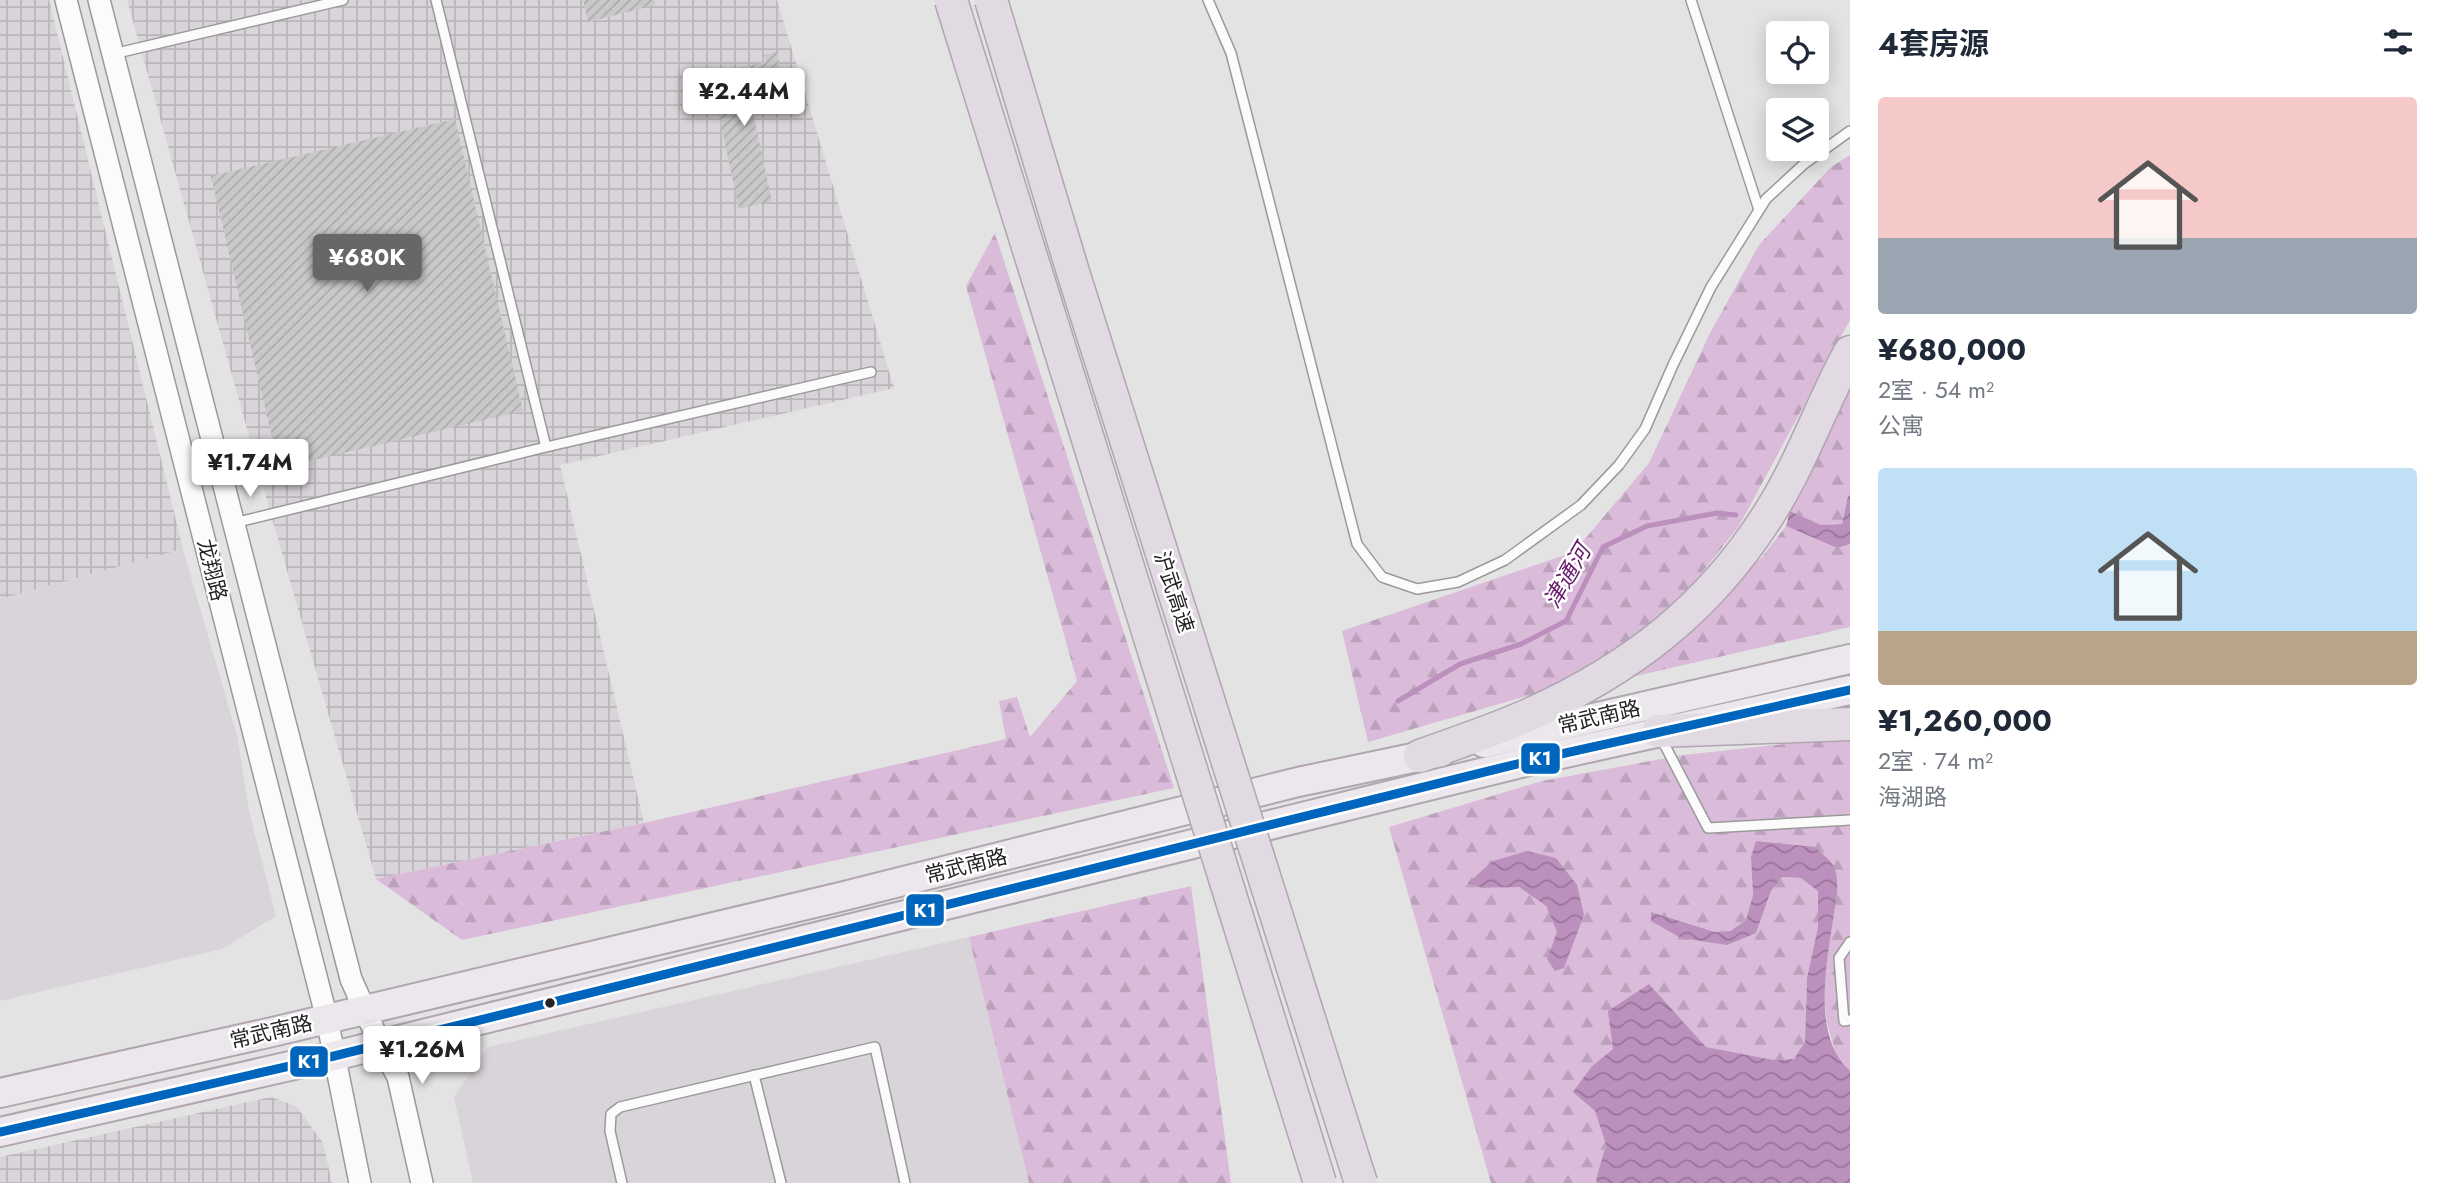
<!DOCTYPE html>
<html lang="zh">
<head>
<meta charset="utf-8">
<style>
  body { margin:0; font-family:Jost,"Noto Sans SC",sans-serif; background:#f6f6f7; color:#1f2937; height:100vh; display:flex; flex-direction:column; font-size:26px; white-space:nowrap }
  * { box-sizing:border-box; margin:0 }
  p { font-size:23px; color:#747a83 }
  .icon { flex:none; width:38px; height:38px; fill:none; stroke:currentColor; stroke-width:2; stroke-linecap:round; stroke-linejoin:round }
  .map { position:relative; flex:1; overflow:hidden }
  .panel { display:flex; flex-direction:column; background:#fff; width:595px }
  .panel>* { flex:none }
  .controls { position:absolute; left:1766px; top:21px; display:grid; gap:14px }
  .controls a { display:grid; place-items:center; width:63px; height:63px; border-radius:7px; background:#fff; box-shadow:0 4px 18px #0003; font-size:35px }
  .price { position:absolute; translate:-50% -60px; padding:0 16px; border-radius:7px; background:#fff; color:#222; font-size:23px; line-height:46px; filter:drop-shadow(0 2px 4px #0008) }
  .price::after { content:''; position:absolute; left:50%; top:42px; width:21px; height:16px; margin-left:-10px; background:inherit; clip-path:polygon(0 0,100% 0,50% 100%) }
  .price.active { background:#686768; color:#fff }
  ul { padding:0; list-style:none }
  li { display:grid; align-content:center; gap:14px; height:371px; padding:0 28px }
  li span { display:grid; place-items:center; height:217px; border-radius:7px; color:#555 }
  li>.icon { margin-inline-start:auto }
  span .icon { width:126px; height:126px; fill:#fffc; stroke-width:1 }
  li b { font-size:30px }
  h2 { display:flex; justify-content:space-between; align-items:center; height:84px; padding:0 28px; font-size:30px }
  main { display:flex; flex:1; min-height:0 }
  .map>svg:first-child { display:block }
  .built { fill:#d9d4d9 }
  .industrial { fill:url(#industrial-grid) }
  .forest { fill:url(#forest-firs); fill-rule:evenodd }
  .water { fill:url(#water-waves) }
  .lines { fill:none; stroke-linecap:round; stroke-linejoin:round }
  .stream { stroke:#bb90bd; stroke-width:5 }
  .building { fill:url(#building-hatch) }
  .service-casing { stroke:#9b9a9b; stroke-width:12 }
  .tertiary-casing { stroke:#9b9a9b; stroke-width:24 }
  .primary-casing { stroke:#afa6af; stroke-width:32 }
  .motorway-casing { stroke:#afa6af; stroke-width:35 }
  .service { stroke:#fbfbfb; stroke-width:9 }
  .tertiary { stroke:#fbfbfb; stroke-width:21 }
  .primary { stroke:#ece7ec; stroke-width:28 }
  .motorway { stroke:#e2dae2; stroke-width:32 }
  .motorway-bridge-casing { stroke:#afa6af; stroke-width:35; stroke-linecap:butt }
  .motorway-bridge { stroke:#e2dae2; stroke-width:32 }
  .bus-1-casing { stroke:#fff; stroke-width:14 }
  .bus-1 { stroke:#0065bd; stroke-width:9 }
  .bus-dot { fill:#252425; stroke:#fff; stroke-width:2.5 }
  .labels { text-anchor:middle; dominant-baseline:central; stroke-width:5; stroke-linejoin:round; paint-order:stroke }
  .street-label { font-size:21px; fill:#252425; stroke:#fff }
  .water-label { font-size:23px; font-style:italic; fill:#661a6a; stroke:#fff }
  .line-badge { stroke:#fff; stroke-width:2.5 }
  .badge-label { font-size:19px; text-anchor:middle; font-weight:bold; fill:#fff }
</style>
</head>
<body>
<main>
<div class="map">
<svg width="1850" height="1183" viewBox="0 0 1850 1183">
  <defs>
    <pattern id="industrial-grid" width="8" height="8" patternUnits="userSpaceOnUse" patternTransform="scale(1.75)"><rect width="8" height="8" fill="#d9d4d9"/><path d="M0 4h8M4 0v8" fill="none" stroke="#bab6ba"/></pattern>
    <pattern id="forest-firs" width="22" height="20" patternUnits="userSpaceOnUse" patternTransform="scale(1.75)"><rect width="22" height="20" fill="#dabbda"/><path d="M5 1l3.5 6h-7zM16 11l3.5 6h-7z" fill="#bba1bb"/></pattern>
    <pattern id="water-waves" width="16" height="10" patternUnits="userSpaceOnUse" patternTransform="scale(1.75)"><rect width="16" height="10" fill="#bb90bd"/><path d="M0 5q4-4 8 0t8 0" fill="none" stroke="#987599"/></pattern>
    <pattern id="building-hatch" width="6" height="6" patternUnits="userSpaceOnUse" patternTransform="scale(1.75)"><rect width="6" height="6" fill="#cac9ca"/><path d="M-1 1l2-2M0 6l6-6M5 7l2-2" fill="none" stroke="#adacad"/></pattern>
  </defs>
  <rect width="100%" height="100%" fill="#e4e3e4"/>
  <!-- built -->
  <g class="built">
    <path d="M183 549 238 739 249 811 276 916 222 949 0 1001V599Z"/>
    <path d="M969 937 1029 1183H473L454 1097 488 1047Z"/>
  </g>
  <!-- industrial -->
  <g class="industrial">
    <path d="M0 0H49L183 549 0 599Z"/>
    <path d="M127 0H777L894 388 560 465 644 823 376 879 275 529Z"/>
    <path d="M271 1097 296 1106 323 1143 332 1183H0V1157Z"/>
  </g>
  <!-- forest -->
  <g class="forest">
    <path d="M1850 155V320L1739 526 1666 618 1565 685 1368 742 1342 631 1574 552 1649 463 1710 333 1759 245 1831 167Z"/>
    <path d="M995 233 1174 788 462 940 376 879 644 823 1006 739 999 701 1017 697 1030 737 1077 681 966 286Z"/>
    <path d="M1850 382V495L1848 496 1842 524 1821 525 1790 511 1832 425Z"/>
    <path d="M1786 526 1837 548 1850 544V627L1627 678 1762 557Z"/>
    <path d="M1850 737V1071L1838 1061 1827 1023 1823 985 1837 894 1834 867 1751 857 1753 895 1746 920 1729 931 1715 932 1651 912 1681 938 1756 933 1771 891 1782 877 1802 878 1818 891V927L1807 978 1805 1042 1794 1059 1774 1060 1705 1047 1649 985 1633 996 1613 1049 1592 1066 1595 1111 1606 1145 1596 1179 1597 1183H1491L1389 827 1542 781 1683 755ZM1468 883 1577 885 1557 932 1546 906 1519 887 1482 888Z"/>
    <path d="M1191 886 1231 1183H1029L969 937Z"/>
  </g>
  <!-- water -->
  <g class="water">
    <path d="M1850 495V544L1837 548 1786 526 1790 511 1821 525 1842 524 1848 496Z"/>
    <path d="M1756 841 1815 847C1821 853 1831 860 1834 867 1841 883 1835 905 1833 921 1826 966 1812 1037 1850 1071V1183H1597L1596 1179 1606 1145 1595 1111 1573 1092 1592 1066 1613 1049 1608 1011 1649 984 1706 1047 1774 1060 1794 1059 1805 1042 1807 978 1818 927V891L1801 878 1782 877 1771 891 1756 933 1727 945 1681 938 1651 921V912L1715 932 1730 931 1746 920 1753 895 1751 857Z"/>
    <path d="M1527 851 1556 858 1577 885 1584 915 1564 968 1555 971 1547 959 1557 932 1546 906 1519 887 1482 888 1468 883 1493 861Z"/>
  </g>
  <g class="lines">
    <!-- stream -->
    <path class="stream" d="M1398 701 1460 664 1521 644 1566 621 1603 547 1647 526 1717 513 1736 515"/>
  </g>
  <!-- building -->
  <g class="building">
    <path d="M583 0H655V5L588 22Z"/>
    <path d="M777 52 782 78 747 85 772 201 739 209 710 74 766 62 764 55Z"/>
    <path d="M455 119 523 411 279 468 211 176Z"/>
  </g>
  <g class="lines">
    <defs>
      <g id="service">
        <path d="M436 0 546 447"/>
        <path d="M1208 0 1231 53 1357 544 1382 577 1417 589 1458 582 1505 560 1581 505 1619 465 1645 429 1673 365 1711 287 1766 199 1804 164 1850 131"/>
        <path d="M1691 0 1759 210"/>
        <path d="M113 54 343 0"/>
        <path d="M234 523 546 447 871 372"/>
        <path d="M1661 738 1708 828 1850 820"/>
        <path d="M1850 942 1839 958 1844 1021 1850 1020"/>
        <path d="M754 1075 781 1183"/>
        <path d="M622 1183 610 1131 611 1114 620 1107 875 1047 905 1183"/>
      </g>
      <g id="tertiary">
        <path d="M66 0 327 1019 360 1183"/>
        <path d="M99 0 351 979 380 1044 398 1077 422 1183"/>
      </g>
      <g id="primary">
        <path d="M1484 743 1850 659"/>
        <path d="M0 1093 268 1033 840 897 1298 782 1441 752"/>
        <path d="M0 1132 334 1056 1525 762 1850 690"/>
      </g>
      <g id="motorway">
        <path d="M1658 731 1850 724"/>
        <path d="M1420 756C1455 743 1490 732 1524 717 1630 670 1711 608 1772 509 1803 459 1822 403 1850 352"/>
      </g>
    </defs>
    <!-- service casing -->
    <use href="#service" class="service-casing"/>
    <!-- tertiary casing -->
    <use href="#tertiary" class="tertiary-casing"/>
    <!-- primary casing -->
    <use href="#primary" class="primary-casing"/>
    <!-- motorway casing -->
    <use href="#motorway" class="motorway-casing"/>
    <!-- service -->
    <use href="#service" class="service"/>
    <!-- tertiary -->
    <use href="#tertiary" class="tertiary"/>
    <!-- primary -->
    <use href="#primary" class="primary"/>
    <!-- motorway -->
    <use href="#motorway" class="motorway"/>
    <defs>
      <g id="motorway-bridge">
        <path d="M951 0 1320 1183"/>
        <path d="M991 0 1073 272 1361 1183"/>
      </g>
    </defs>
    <!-- motorway-bridge casing -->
    <use href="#motorway-bridge" class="motorway-bridge-casing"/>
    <!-- motorway-bridge -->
    <use href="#motorway-bridge" class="motorway-bridge"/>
    <defs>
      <path id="bus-1" d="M0 1132 334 1056 1525 762 1850 690"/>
    </defs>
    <!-- bus-1 casing -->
    <use href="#bus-1" class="bus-1-casing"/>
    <!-- bus-1 -->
    <use href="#bus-1" class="bus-1"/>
  </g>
  <!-- markers -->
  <circle class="bus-dot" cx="550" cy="1003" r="6"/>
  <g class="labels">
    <!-- street labels -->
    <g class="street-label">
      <text transform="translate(212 570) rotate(76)">龙翔路</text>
      <text transform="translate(1174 592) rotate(72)">沪武高速</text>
      <text transform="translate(1599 717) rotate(-13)">常武南路</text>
      <text transform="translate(966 866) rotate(-14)">常武南路</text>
      <text transform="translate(271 1032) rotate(-13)">常武南路</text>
    </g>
    <!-- water labels -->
    <g class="water-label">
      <text transform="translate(1567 576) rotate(-60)">津通河</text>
    </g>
  </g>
  <g class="line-badge">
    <rect x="1520" y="742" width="41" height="33" rx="7" fill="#0065bd"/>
    <rect x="905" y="893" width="40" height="34" rx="7" fill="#0065bd"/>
    <rect x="289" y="1045" width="40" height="33" rx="7" fill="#0065bd"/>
  </g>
  <g class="badge-label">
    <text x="1540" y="765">K1</text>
    <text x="925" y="917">K1</text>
    <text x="309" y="1068">K1</text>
  </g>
</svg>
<div class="controls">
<a><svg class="icon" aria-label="locate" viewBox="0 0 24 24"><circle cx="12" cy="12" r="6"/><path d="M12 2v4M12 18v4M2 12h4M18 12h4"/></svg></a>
<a><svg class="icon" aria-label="layers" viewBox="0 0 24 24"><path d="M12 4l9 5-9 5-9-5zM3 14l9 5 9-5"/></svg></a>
</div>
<b class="price" style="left:744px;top:128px">¥2.44M</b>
<b class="price active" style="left:367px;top:294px">¥680K</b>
<b class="price" style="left:250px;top:499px">¥1.74M</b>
<b class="price" style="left:422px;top:1086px">¥1.26M</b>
</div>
<section class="panel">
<h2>4套房源<svg class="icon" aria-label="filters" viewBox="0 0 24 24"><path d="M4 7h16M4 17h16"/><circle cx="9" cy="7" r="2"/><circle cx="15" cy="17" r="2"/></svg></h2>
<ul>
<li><span style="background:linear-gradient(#f6c9c9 65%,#9aa5b1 0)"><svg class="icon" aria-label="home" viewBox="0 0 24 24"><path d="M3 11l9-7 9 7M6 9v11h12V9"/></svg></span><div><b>¥680,000</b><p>2室 · 54 m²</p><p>公寓</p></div></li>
<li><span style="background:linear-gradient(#bfe0f5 75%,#b9a48a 0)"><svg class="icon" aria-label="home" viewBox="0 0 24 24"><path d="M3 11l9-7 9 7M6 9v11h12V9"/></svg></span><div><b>¥1,260,000</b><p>2室 · 74 m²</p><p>海湖路</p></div></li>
</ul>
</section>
</main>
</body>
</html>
